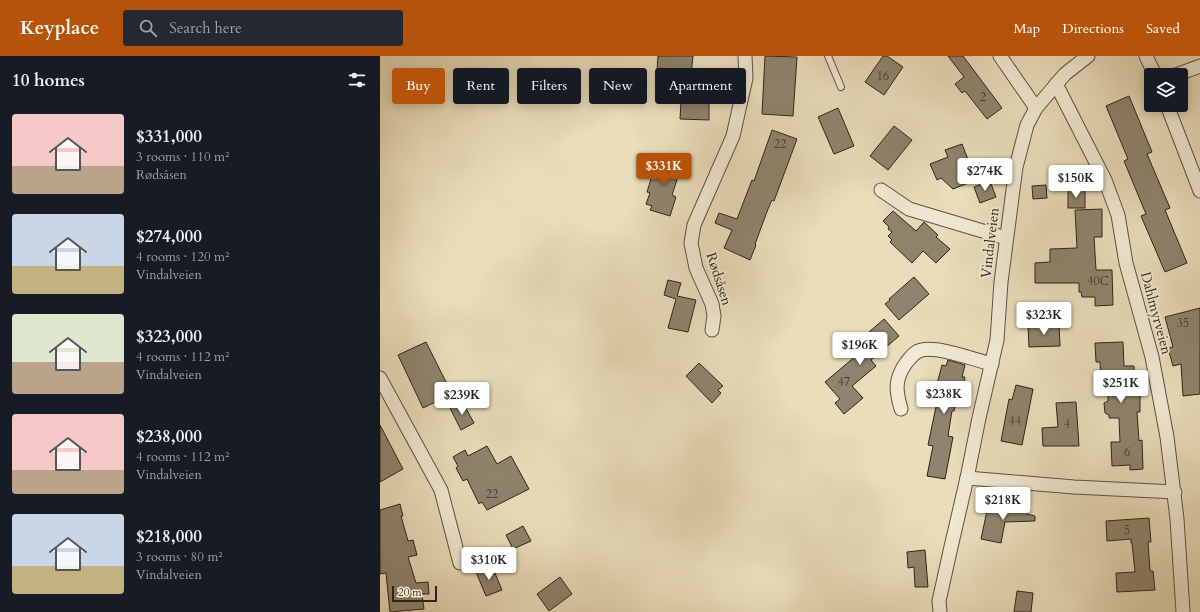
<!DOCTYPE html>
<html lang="en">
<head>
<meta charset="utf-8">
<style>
  body { margin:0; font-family:Cardo,serif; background:#242831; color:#f1f3f6; height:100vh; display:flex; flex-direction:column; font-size:15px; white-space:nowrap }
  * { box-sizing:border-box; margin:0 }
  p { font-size:13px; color:#9ea1a6 }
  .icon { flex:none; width:22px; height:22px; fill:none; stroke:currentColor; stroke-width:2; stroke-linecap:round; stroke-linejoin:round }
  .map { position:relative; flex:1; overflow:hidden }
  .side { display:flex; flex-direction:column; background:#171b24; width:380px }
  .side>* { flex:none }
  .hud { position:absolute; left:12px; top:12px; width:380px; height:36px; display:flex; gap:8px }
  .tools { position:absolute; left:764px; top:12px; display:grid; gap:8px }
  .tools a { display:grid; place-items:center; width:44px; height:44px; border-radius:4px; background:#171b24; box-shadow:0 2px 10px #0003; font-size:20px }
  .scale { position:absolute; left:12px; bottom:10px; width:45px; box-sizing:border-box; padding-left:4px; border:2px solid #2d241a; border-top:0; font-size:11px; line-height:14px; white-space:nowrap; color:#2d241a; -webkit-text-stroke:3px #f1e9d2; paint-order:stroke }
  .price { position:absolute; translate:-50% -34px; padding:0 9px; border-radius:4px; background:#fff; color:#222; font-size:13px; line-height:26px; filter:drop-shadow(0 1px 2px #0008) }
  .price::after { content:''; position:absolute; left:50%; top:24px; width:12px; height:9px; margin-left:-6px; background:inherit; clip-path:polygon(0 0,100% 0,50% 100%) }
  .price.active { background:#b45309; color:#fff }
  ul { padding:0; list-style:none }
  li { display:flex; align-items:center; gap:12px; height:100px; padding:0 12px }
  li span { display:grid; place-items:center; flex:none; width:112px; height:80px; border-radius:4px; color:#555 }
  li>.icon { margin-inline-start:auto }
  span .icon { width:48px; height:48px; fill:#fffc; stroke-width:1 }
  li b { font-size:17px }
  h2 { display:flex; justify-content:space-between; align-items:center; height:48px; padding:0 12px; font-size:17px }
  .tag { padding:0 14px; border-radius:4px; background:#171b24; box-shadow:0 2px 10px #0003; font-size:14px; line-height:36px }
  .tag.active { background:#b45309; color:#fff }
  header { display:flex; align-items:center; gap:24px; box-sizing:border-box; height:56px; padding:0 20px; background:#b45309; color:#fff }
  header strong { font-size:19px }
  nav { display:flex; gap:22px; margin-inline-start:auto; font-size:14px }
  .search { width:280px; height:36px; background:#242831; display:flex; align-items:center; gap:10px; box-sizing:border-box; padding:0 14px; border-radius:4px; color:#9ea1a6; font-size:15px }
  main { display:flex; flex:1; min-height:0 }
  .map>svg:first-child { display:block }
  .building { fill:#8f846d; stroke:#2d241a }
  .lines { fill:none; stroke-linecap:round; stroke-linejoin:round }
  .service-casing { stroke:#5c5242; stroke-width:8 }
  .minor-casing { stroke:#5c5242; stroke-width:15 }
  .service { stroke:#f1e9d2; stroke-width:6 }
  .minor { stroke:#f1e9d2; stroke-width:13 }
  .labels { text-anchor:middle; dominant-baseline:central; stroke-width:4; stroke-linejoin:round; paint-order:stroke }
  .number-label { font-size:12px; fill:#463c2f }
  .street-label { font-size:14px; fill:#2d241a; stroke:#f1e9d2 }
</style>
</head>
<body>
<header>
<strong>Keyplace</strong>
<div class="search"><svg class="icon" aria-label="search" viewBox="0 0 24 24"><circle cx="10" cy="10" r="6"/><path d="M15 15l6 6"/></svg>Search here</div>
<nav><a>Map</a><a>Directions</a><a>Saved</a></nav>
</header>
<main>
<section class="side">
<h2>10 homes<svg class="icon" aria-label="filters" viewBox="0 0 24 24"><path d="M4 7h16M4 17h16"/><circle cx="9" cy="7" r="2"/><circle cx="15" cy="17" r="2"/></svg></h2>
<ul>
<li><span style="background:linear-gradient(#f6c9c9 65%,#b9a48a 0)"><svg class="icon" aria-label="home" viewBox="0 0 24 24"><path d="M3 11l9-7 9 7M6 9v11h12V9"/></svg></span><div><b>$331,000</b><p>3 rooms · 110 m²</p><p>Rødsåsen</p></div></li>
<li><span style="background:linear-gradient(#c9d6e8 65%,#c2b280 0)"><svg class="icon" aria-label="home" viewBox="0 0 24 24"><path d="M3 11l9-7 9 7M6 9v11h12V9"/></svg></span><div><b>$274,000</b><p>4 rooms · 120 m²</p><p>Vindalveien</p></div></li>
<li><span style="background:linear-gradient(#dfe7d0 60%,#b9a48a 0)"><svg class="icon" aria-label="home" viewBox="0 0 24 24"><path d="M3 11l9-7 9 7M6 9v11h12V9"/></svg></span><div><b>$323,000</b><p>4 rooms · 112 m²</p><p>Vindalveien</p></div></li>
<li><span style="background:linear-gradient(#f6c9c9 70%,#b9a48a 0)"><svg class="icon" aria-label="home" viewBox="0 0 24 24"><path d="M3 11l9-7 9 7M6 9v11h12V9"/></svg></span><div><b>$238,000</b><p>4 rooms · 112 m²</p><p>Vindalveien</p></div></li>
<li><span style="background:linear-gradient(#c9d6e8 65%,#c2b280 0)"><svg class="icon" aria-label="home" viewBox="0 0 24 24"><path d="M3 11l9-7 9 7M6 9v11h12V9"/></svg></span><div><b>$218,000</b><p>3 rooms · 80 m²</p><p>Vindalveien</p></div></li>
</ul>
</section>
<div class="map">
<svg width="820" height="556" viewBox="0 0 820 556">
  <rect width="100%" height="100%" fill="#eaddba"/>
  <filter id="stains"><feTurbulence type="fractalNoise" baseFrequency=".005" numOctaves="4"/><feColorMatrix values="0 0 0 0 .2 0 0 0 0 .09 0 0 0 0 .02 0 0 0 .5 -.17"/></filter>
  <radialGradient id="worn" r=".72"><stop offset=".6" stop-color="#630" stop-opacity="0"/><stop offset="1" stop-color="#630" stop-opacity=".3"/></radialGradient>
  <!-- building -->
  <g class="building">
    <path d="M278 0H313L311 18 277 14Z"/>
    <path d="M385 0 417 1 413 60 382 58Z"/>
    <path d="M503 0H507L523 11 504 39 485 26Z"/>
    <path d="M568 0H583L622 52 607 63 585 35 582 37 575 28 584 21Z"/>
    <path d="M749 40 772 96 767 98 790 152 785 154 807 207 785 216 761 160 766 158 744 105 748 103 726 50Z"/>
    <path d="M301 45H329V64L300 63Z"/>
    <path d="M458 52 474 90 454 98 438 61Z"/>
    <path d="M514 70 532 84 508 114 490 100Z"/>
    <path d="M392 74 417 83 394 145 392 144 388 153 375 188 376 189 370 204 344 192 352 174 335 167 339 157 357 163 372 124 374 125Z"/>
    <path d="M582 88 596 124 573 133 561 122 557 124 550 108 568 101 565 94Z"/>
    <path d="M281 101 302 108 292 139 296 141 290 160 270 154 272 150 266 148 270 137 267 136 275 110 278 111Z"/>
    <path d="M610 125 616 141 600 147 594 131Z"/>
    <path d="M666 129 667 142 653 143 652 130Z"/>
    <rect x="688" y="134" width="17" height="18"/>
    <path d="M722 153V181H714L716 214H732L733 249 715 250V241H702L701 236H699V227H655V207L670 206V193L697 192 695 154Z"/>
    <path d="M513 155 536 175 544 166 558 179 556 181 570 193 556 207 543 195 532 207 510 186 512 184 508 180 512 176 508 173 509 171 503 165Z"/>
    <path d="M534 221 549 238 519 264 505 248 510 244 509 243Z"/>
    <path d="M288 224 301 227 297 240 316 244 308 276 288 272 296 243 284 239Z"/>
    <path d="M820 252V338L803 340 801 308 793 310 788 292 793 291 785 261Z"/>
    <path d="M504 263 519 280 491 304 496 310 472 330 483 342 464 358 455 347 460 343 445 326 483 294 481 291 485 288 481 283Z"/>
    <path d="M679 268 680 290 649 291 648 269Z"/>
    <path d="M46 286 72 338 43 352 18 299Z"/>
    <path d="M743 286 744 310H754V333L760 332V356H757L759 385 762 384 763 413 750 414V409L732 410 731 386H740L739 362H729V359L725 357 724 347 728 345V326L721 327 720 306H716L715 287Z"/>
    <path d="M568 304 585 309 582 321H585L579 346 576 345 574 355H572L568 380 573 381 565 423 547 420 553 390 548 389 557 346 545 343 549 326 557 328 562 309 566 310Z"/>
    <path d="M319 307 343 330 338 334 341 337 332 347 306 320Z"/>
    <path d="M636 329 653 333 642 389 621 385 629 343 632 344Z"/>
    <path d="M82 345 94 367 81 374 70 352Z"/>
    <path d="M696 346 699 390H663L662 372 678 371 676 347Z"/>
    <path d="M0 369 23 413 0 426Z"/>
    <path d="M107 390 117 408 131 400 149 433 107 454 102 446 99 448 87 423 83 425 76 412 78 410 73 401 85 394 88 400Z"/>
    <path d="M20 448 23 460H21L28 485 33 484 37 499 28 501 36 527 48 526 49 538H42L44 553 10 556 6 517 0 518V454Z"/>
    <path d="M634 448H646L647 458 655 460V465L625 466 621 487 601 483 608 450 635 456Z"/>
    <path d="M769 462 771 486H768L770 515H773L775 534 737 536 736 517 755 516 752 487H751V483L727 485 726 465Z"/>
    <path d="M143 470 151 485 133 493 126 479Z"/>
    <path d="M545 494 548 531H535L534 511 528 512 527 496Z"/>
    <path d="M112 510 122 534 106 540 96 516Z"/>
    <path d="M180 521 192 538 169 555 157 538Z"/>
    <path d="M637 535 653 537 651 556H634Z"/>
  </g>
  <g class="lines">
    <defs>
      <path id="service" d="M448 0 461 31"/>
      <g id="minor">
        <path d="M620 0 656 52"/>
        <path d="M766 0 775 19"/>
        <path d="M796 19 820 10"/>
        <path d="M676 28 725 124 738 159 746 207 772 301 787 381 797 463 803 556"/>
        <path d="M787 49 820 135"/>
        <path d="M501 134 529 153 626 182"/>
        <path d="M332 274 334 260 332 248 316 212 311 187 314 169 353 80 366 22 365 0"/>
        <path d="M0 322 61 434 80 507"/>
        <path d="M521 353C516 335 514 324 526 307 531 301 535 295 542 294 558 290 595 304 612 308"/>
        <path d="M587 422 694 431 795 436"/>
        <path d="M560 556 559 545 571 491 587 422 599 362 617 284 621 226 636 111 647 69 656 52 685 18 708 0"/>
      </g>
    </defs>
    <!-- service casing -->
    <use href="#service" class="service-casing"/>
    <!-- minor casing -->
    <use href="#minor" class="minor-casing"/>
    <!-- service -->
    <use href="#service" class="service"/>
    <!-- minor -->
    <use href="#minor" class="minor"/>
  </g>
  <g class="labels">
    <!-- number labels -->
    <g class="number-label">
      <text x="503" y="20">16</text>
      <text x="603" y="41">2</text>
      <text x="400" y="88">22</text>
      <text x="718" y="225">40C</text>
      <text x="803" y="267">35</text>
      <text x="464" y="326">47</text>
      <text x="635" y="365">44</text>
      <text x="687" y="368">4</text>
      <text x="747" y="396">6</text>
      <text x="112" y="438">22</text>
      <text x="747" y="474">5</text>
    </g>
    <!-- street labels -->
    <g class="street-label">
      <text transform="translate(610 187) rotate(-83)">Vindalveien</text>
      <text transform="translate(339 223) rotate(72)">Rødsåsen</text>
      <text transform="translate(776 257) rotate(75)">Dahlmyrveien</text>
    </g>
  </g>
  <rect width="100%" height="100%" filter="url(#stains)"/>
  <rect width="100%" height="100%" fill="url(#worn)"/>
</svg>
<div class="tools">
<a><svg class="icon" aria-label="layers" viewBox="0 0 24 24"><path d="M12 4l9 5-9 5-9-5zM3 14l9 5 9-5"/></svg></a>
</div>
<div class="scale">20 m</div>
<b class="price active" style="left:284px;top:131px">$331K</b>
<b class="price" style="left:605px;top:136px">$274K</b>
<b class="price" style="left:696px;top:143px">$150K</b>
<b class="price" style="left:664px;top:280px">$323K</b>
<b class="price" style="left:480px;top:310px">$196K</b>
<b class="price" style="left:741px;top:348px">$251K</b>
<b class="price" style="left:564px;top:359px">$238K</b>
<b class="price" style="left:82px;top:360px">$239K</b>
<b class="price" style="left:623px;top:465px">$218K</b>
<b class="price" style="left:109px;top:525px">$310K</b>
<div class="hud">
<a class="tag active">Buy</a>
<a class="tag">Rent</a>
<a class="tag">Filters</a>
<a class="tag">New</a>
<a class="tag">Apartment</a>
</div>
</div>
</main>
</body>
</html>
